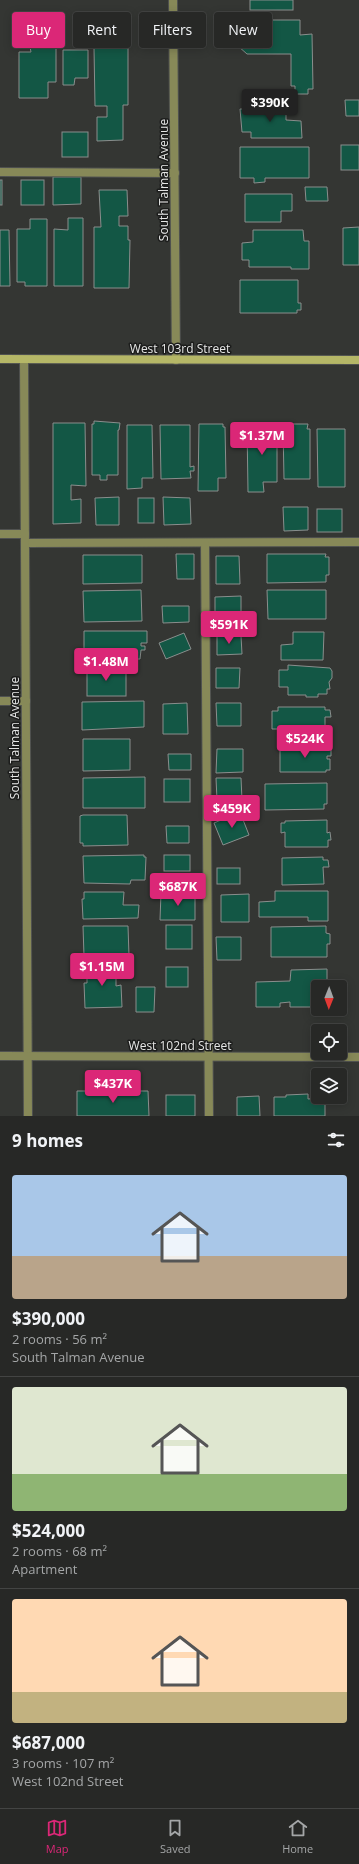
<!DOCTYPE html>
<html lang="en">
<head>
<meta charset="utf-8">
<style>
  body { margin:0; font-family:"Open Sans",sans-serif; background:#333432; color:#f1f3f6; height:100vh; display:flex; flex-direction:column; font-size:15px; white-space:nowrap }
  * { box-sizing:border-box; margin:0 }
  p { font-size:13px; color:#a4a6a7 }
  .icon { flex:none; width:22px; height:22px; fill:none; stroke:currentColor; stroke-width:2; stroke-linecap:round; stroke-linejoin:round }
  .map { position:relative; height:1116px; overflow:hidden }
  .side { display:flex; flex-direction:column; background:#272826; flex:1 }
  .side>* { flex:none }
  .banner { position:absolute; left:12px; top:12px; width:335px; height:36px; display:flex; gap:8px }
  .needle { width:26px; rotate:181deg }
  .fabs { position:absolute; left:311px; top:980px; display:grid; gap:8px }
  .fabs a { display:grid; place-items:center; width:36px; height:36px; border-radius:4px; background:#272826; box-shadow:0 2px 10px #0003,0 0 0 1px #434443; font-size:20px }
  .price { position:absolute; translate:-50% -34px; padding:0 9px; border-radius:4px; background:#db2777; color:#fff; font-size:13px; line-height:26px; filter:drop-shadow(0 1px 2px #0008) }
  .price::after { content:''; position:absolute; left:50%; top:24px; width:12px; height:9px; margin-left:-6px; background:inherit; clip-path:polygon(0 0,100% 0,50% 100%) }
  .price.selected { background:#222; color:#fff }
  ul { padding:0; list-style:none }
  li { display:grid; align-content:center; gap:8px; height:212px; padding:0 12px }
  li+li { border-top:1px solid #434443 }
  li span { display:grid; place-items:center; height:124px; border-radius:4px; color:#555 }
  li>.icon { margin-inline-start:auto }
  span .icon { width:72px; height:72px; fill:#fffc; stroke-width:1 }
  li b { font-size:17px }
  h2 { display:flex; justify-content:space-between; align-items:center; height:48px; padding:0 12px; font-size:17px }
  .pill { padding:0 14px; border-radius:4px; background:#272826; box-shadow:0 2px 10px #0003,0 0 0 1px #434443; font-size:14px; line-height:36px }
  .pill.selected { background:#db2777; color:#fff }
  .tab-bar { display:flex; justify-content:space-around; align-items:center; height:56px; border-top:1px solid #434443; background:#272826; font-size:11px; color:#a4a6a7 }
  .tab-bar a { display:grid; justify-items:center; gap:2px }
  .tab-bar .selected { color:#db2777 }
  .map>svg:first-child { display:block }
  .building { fill:#135745; stroke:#8a8e8d }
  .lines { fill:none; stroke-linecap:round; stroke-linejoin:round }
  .lane-casing { stroke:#505250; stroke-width:10 }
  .street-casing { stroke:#505250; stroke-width:10 }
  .secondary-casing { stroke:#505250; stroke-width:10 }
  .lane { stroke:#878958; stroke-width:8 }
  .street { stroke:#878958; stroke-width:8 }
  .secondary { stroke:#b5b767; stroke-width:8 }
  .labels { text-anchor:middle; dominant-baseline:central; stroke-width:3; stroke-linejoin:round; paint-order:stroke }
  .street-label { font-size:12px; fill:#e6e7e6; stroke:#1c1d1c }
</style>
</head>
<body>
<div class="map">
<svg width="359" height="1116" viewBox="0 0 359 1116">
  <rect width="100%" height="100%" fill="#343633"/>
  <!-- building -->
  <g class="building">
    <rect x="250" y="0" width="43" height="10"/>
    <path d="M246 20H300V35L312 34 313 89H308V94H295V86H291V54H247L238 46V38L242 33H246Z"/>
    <path d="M56 46V82H48V98H19V52H31L30 47Z"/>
    <path d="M94 48H128V105H123V140L97 141V117H107V106H95Z"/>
    <path d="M63 50H88V78H75L74 85H63Z"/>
    <path d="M345 100H359V116H346Z"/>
    <path d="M286 106V120L301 121 302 138H251V132H242L240 109H253V107Z"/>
    <rect x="62" y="132" width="26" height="25"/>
    <rect x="341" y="145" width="18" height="25"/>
    <path d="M240 147H309V178H265V182L254 183V178H240Z"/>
    <path d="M53 177H81V204L53 205Z"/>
    <rect x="0" y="180" width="2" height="25"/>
    <rect x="21" y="180" width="23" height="25"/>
    <path d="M305 187H327L328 201H306Z"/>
    <path d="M99 190H127L128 216H119V226H128V240H130L129 288H94V227H101Z"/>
    <path d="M245 194H292V211H281V222H245Z"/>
    <path d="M68 218H83V286H54V229L68 230Z"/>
    <path d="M30 219H47V286H25V282H17V229H30Z"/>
    <path d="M359 227V265H343V228Z"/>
    <path d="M0 230H9L10 286H0Z"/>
    <path d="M253 230H303L304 241H309V269H291V267H249V260H242V243L253 242Z"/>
    <path d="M240 280H298V303H301V310H297V313H240Z"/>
    <path d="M94 421 120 423 119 430H118V475H107V480H100V475H92V424H94Z"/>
    <path d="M53 423H85L86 486 71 485V500L81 499V523L53 524Z"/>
    <path d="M199 424H223V427H225L226 478H218V491H198Z"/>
    <path d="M277 424V482H263L264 492H248L247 425Z"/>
    <path d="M285 424H308L307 429H310V479H284L283 427 285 428Z"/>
    <path d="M127 425H152L153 478H142V488L127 489Z"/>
    <path d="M160 425H190V467L194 466V471H190L191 478 161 479Z"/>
    <path d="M317 429H345V487H318Z"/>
    <path d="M119 497V525H96L95 498Z"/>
    <path d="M163 497 190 498 191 524 164 525Z"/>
    <rect x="138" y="498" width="16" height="25"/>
    <path d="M283 507H308V530L284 531Z"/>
    <rect x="317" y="509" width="25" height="23"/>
    <path d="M176 554H194V579H177Z"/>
    <path d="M267 554H326L325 557H329V575H326V582L267 583Z"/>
    <path d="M83 555H142V583L83 584Z"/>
    <path d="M216 556H239L240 584H216Z"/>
    <path d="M141 590 142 621 84 622 83 591Z"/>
    <path d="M267 590H326V619H268Z"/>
    <path d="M241 596V624H215V597Z"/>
    <path d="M162 606H189V622L163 623Z"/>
    <path d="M84 631H147V643H141V646H145V650H141L140 659H84Z"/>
    <path d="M293 632H324L323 660H281V645L293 644Z"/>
    <path d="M184 633 191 649 166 659 159 643Z"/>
    <path d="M217 636H241L242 654 217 655Z"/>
    <path d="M288 665 330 668 332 671V678L329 682 330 689H327V694H318V697H306V695H288V687H279V670H288Z"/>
    <path d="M216 668H240L239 688H216Z"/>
    <rect x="87" y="669" width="39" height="27"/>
    <path d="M144 701V727L82 730V702Z"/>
    <path d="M187 703 188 734H163V704Z"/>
    <path d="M216 703H241V726H217Z"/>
    <path d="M278 707H325V710H330L331 717H325V733L282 734V729H272V711H278Z"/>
    <path d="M83 739H130V770L83 771Z"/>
    <path d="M327 745V749H331V756H327V759H330V770H326V772H280V746Z"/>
    <path d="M217 749H243V772L216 773Z"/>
    <path d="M168 754H191V770H169Z"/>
    <path d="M145 777V808H83V778Z"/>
    <path d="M216 778H241L242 800H217Z"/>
    <rect x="164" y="779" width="26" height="23"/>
    <path d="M327 783V804H324V809L265 810V784Z"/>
    <path d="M240 812 249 835 223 845 214 823Z"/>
    <path d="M83 815H127L128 845 83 846V843H80V816Z"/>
    <path d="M327 820V833L330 832 331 840H328V847H285V832L281 833V823H285V821Z"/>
    <path d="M166 826H189V843H167Z"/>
    <path d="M144 855V857H146L145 880H131L130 884 84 883 83 856Z"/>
    <rect x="164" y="855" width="26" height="16"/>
    <path d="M323 857V860H328L329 867H323L324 884 282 885V858Z"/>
    <rect x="217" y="868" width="23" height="16"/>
    <path d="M275 891H328V921H308V917H259V902L275 901Z"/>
    <path d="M84 892H124L123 905H139L138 918 83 919 82 899H84Z"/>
    <path d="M161 893H195V920H160Z"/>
    <path d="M249 894V922H221V895Z"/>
    <rect x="166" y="925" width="26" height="24"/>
    <path d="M83 926H128L129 956H84Z"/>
    <path d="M326 926V933L330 934V944H327V957H271V927Z"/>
    <path d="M216 937H241V960H217Z"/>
    <path d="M116 964V986L121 985 122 1007 85 1008 84 983H87V965Z"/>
    <rect x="166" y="967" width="22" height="20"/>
    <path d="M327 969V987H318V1007H290V1002L280 1003V1007H256V982L290 981 291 970Z"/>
    <path d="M136 987H155L154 1012H136Z"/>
    <path d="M77 1091H148L149 1116H77Z"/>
    <path d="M308 1094V1099L325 1098V1116H274V1097H286V1095Z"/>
    <rect x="166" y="1095" width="29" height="21"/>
    <path d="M259 1096 260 1116H237V1097Z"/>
  </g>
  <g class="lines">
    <defs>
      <g id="lane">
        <path d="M0 172 175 173"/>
        <path d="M0 534H25"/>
        <path d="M25 543 359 542"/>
        <path d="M205 543 209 1116"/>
      </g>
      <g id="street">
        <path d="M173 0 176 360"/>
        <path d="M24 360 28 1116"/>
        <path d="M0 701H26"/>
        <path d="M0 1056 359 1057"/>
      </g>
      <path id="secondary" d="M0 359 359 360"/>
    </defs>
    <!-- lane casing -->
    <use href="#lane" class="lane-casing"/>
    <!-- street casing -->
    <use href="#street" class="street-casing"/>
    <!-- secondary casing -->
    <use href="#secondary" class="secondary-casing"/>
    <!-- lane -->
    <use href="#lane" class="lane"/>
    <!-- street -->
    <use href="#street" class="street"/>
    <!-- secondary -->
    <use href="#secondary" class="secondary"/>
  </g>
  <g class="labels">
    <!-- street labels -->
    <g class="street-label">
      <text transform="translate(163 180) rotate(-90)">South Talman Avenue</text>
      <text x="180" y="348">West 103rd Street</text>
      <text transform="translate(14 738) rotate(-90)">South Talman Avenue</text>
      <text x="180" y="1045">West 102nd Street</text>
    </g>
  </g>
</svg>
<div class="fabs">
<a><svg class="needle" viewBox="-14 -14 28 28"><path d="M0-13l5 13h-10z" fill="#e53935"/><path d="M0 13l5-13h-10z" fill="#a4a6a7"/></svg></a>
<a><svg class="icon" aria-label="locate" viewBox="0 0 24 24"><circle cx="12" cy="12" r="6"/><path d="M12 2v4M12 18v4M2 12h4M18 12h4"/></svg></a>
<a><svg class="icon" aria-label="layers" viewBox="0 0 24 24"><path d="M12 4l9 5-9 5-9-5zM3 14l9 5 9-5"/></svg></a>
</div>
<b class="price selected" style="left:270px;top:123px">$390K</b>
<b class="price" style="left:262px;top:456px">$1.37M</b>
<b class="price" style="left:229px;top:645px">$591K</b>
<b class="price" style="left:106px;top:682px">$1.48M</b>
<b class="price" style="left:305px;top:759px">$524K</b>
<b class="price" style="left:232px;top:829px">$459K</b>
<b class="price" style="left:178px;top:907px">$687K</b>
<b class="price" style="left:102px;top:987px">$1.15M</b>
<b class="price" style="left:113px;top:1104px">$437K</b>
<div class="banner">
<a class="pill selected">Buy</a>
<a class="pill">Rent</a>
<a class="pill">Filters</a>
<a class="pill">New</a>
</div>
</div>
<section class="side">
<h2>9 homes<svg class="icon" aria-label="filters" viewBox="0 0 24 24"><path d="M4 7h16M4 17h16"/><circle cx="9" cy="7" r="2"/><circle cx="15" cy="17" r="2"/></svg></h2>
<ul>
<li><span style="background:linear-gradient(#a9c7e8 65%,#b9a48a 0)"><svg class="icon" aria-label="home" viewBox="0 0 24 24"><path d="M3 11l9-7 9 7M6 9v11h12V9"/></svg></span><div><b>$390,000</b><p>2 rooms · 56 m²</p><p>South Talman Avenue</p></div></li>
<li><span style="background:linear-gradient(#dfe7d0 70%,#8fb573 0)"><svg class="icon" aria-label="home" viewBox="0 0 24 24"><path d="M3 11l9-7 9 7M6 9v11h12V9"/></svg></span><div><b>$524,000</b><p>2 rooms · 68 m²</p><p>Apartment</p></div></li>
<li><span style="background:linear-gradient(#ffd9b3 75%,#c2b280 0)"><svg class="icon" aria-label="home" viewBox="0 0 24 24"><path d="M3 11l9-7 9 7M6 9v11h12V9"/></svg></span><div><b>$687,000</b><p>3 rooms · 107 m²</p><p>West 102nd Street</p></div></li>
</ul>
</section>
<nav class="tab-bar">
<a class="selected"><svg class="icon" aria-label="map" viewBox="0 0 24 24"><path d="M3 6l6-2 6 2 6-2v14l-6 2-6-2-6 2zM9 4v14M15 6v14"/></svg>Map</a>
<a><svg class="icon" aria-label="saved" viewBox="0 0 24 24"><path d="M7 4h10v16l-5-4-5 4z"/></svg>Saved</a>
<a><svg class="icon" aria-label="home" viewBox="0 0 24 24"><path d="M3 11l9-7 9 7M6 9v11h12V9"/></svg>Home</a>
</nav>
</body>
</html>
